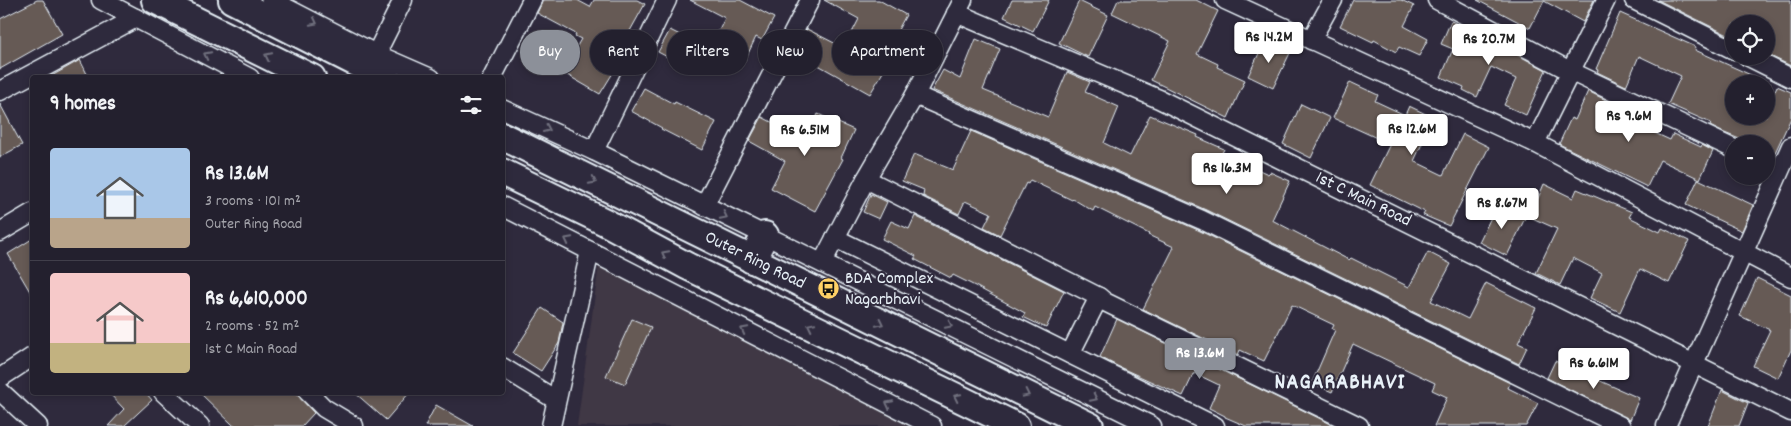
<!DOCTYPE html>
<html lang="en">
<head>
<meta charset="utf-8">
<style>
  body { margin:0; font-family:Dekko,sans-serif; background:#2f2d3a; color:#f1f3f6; height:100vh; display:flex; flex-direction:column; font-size:19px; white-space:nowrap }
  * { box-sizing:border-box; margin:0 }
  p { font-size:16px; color:#a3a3aa }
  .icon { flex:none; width:28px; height:28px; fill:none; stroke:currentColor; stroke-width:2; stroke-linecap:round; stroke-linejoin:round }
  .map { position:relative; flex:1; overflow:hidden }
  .details { position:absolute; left:30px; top:75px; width:475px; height:320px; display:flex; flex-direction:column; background:#23202e; border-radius:5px; box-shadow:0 2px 8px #0003,0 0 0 1px #403e4a }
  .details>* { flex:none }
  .guide { position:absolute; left:520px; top:30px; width:475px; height:45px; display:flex; gap:10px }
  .tools { position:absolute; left:1725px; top:15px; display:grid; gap:10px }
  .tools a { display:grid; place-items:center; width:50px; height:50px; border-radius:50%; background:#23202e; box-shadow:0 2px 8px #0003,0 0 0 1px #403e4a; font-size:25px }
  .price { position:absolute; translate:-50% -42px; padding:0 11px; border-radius:5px; background:#fff; color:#222; font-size:16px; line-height:32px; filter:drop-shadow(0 1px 2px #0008) }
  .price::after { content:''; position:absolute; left:50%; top:30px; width:15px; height:11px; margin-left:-8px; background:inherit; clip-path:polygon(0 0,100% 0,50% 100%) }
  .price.selected { background:#8c9099; color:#fff }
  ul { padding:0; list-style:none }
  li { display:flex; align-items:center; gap:15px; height:125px; padding:0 20px }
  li+li { border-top:1px solid #403e4a }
  li span { display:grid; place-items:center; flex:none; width:140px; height:100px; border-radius:5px; color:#555 }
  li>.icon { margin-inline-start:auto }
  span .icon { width:60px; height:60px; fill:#fffc; stroke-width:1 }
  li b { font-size:21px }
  h2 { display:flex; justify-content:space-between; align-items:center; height:60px; padding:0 20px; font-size:21px }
  .chip { padding:0 18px; border-radius:22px; background:#23202e; box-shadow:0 2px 8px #0003,0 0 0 1px #403e4a; font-size:18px; line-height:45px }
  .chip.selected { background:#8c9099; color:#fff }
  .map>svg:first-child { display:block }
  .built { fill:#403844 }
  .building { fill:#665a55; stroke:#e8f1f8 }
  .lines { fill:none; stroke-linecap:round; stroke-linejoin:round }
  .minor-casing { stroke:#e8f1f8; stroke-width:21 }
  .highway-casing { stroke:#e8f1f8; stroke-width:30 }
  .minor { stroke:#2f2a3d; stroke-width:18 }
  .highway { stroke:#2f2a3d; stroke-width:26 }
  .oneway { stroke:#70707e }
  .labels { text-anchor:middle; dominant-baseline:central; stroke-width:4; stroke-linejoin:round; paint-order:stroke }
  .street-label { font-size:18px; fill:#e8f1f8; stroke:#2f2a3d }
  .poi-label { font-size:18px; fill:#e8f1f8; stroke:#2f2a3d; text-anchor:start }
  .district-label { font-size:22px; font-weight:bold; letter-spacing:1px; fill:#e8f1f8; stroke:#2f2a3d }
</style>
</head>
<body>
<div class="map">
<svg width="1791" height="426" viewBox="0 0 1791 426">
  <rect width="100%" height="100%" fill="#2f2a3d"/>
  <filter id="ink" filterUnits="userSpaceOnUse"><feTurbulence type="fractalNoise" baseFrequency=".02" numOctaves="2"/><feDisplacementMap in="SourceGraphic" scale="10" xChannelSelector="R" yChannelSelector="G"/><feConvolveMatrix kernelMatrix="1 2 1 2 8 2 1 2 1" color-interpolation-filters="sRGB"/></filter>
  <g filter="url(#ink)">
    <!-- built -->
    <path class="built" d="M599 265 916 426H577Z"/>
    <!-- building -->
    <g class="building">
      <path d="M37 0H43L62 34 0 69V19Z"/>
      <path d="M543 0H577L590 7 594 0H637L645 4 611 65 616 68 600 94 562 72 581 39 575 36 576 34 537 13Z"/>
      <path d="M690 0H740L774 18 762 40 756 37 744 62 711 47 725 18Z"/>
      <path d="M824 0H879L906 15 892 41 899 45 870 94 795 52 807 29 844 48 859 19Z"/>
      <path d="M1012 0H1049L1033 31 1004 17Z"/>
      <path d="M1118 0H1196L1218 11 1197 54 1218 64 1217 67 1245 80 1228 118 1151 80 1170 41 1112 13Z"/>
      <path d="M1353 0H1401L1414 6 1404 26 1428 39 1419 56 1399 47 1396 52 1374 40 1373 42 1340 26Z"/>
      <path d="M1477 0H1594L1583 22 1544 1 1530 28Z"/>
      <path d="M1658 0H1791V66L1766 54V24H1734V38Z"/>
      <path d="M1079 1 1108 15 1088 57 1059 43Z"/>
      <path d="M1620 13 1696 47 1695 50 1771 84H1734V116H1766V111L1777 86 1791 92V118L1766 172V144H1752L1722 132 1710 126 1711 123 1668 104 1681 76 1639 56 1626 86 1597 72 1598 70 1596 69Z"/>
      <path d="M1451 21 1465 27 1546 70 1526 115 1504 105 1516 79 1491 67 1477 97 1463 90 1464 87 1441 77 1453 49 1441 44Z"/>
      <path d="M670 30 704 47 692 70 658 52Z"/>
      <path d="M976 39 1000 49 983 90 1048 117 1067 72 1090 82 1085 92 1119 107 1104 143 1130 156 1150 115 1198 135 1197 137 1224 149 1222 153 1268 174 1270 172 1290 181 1272 220 1349 260 1351 258 1409 287 1428 252 1451 264 1431 301 1468 319 1486 283 1536 308 1518 343 1527 347 1519 364 1206 210 932 90 943 70 960 79Z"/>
      <path d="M1265 41 1290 53 1273 88 1248 76Z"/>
      <path d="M80 60 89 78H48Z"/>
      <path d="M1350 82 1378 95 1375 101 1405 115 1409 106 1434 118 1414 161 1443 175 1463 134 1489 147 1449 226 1423 215 1425 212 1370 185 1390 144 1333 118Z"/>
      <path d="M644 88 674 104 675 102 716 122 702 150 661 129 662 128 631 111Z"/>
      <path d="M1588 91 1649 122 1646 129 1670 140 1673 134 1701 147 1702 145 1713 151 1700 179 1660 160 1647 187 1559 144 1571 118 1575 120Z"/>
      <path d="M0 104 22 145 0 157Z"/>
      <path d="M1301 104 1330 118 1311 158 1283 144Z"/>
      <path d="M818 114 854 130 841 158 843 159 815 211 771 188 785 161 749 141 762 117 806 140Z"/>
      <path d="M971 131 1198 230 1510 383 1508 388 1538 403 1526 426H1434L1447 397 1432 390 1435 383 1353 344 1332 392 1312 383 1335 330 1332 329 1334 325 1292 305 1264 361 1240 350 1238 355 1143 309 1174 247 1148 235 1149 234 1095 207 1093 211 1073 199 1072 200 1030 180 1028 184 1026 183 1000 235 984 227 991 213 965 201 959 214 923 196 924 190 902 181 914 154 953 170Z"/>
      <path d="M1698 179 1753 205 1742 231 1686 205Z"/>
      <path d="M1544 184 1573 198 1577 189 1632 212 1629 217 1660 232 1662 228 1689 241 1669 283 1640 269 1620 312 1590 298 1602 273 1573 258 1560 285 1536 273 1557 229 1530 217Z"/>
      <path d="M871 194 887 202 879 219 863 212Z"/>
      <path d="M1497 205 1525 218 1507 256 1479 242Z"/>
      <path d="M915 216 1064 291 1046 328 1023 317 1025 313 977 287 953 275 951 278 914 259 916 256 882 239 891 221 909 229Z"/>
      <path d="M32 239V295L8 254Z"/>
      <path d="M1757 278 1791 295V350L1778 378 1753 366 1770 330 1740 316Z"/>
      <path d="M542 308 563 322 559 343 541 371 513 353Z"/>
      <path d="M632 319 651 327 625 384 606 376Z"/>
      <path d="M1117 319 1335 426H1246L1225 417V416L1209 408 1219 385 1194 373 1183 396 1117 366 1100 357Z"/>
      <path d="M1555 361 1639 398 1630 420 1547 378Z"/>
      <path d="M1722 390 1748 403 1739 426H1708Z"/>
      <path d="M108 392H145L152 400 124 426H108L124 409Z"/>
      <path d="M199 392H295L314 413 302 426H234Z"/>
      <path d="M354 392H410L386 420Z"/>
      <path d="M436 405 473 426H425Z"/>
    </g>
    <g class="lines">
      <defs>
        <g id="minor">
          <path d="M101 0 250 78"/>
          <path d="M271 0 376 54 431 78"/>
          <path d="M1225 0 1535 143 1791 277"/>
          <path d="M1437 0 1570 71 1734 149"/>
          <path d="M1634 0 1734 50"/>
          <path d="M956 13 1159 99 1791 412"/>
          <path d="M1311 40 1333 0"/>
          <path d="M376 54 403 0"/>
          <path d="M1747 56 1791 78"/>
          <path d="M492 78 532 0"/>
          <path d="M0 91 136 18"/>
          <path d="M915 95 1202 220 1621 426"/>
          <path d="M502 109 594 151 1152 426"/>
          <path d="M1535 143 1606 0"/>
          <path d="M594 151 667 0"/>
          <path d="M866 179 1099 297 1105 302 1359 426"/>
          <path d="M502 206 932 426"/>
          <path d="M704 206 810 0"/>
          <path d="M0 232 32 213"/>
          <path d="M835 238 1215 426"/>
          <path d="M822 263 866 179 915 95 963 0"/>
          <path d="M1070 354 1099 297"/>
          <path d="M502 367 556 400"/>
          <path d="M0 378 32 357"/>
          <path d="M0 391 38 426"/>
          <path d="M163 392 200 426"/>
          <path d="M308 392 324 408 354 426"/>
          <path d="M551 426 590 251"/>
          <path d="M1666 426 1791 146"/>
        </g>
        <g id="highway">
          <path d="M155 0 312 78"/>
          <path d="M232 0 386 78"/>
          <path id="s1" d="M502 136 1090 426"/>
          <path d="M502 172 605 222 687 266 1016 426"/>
          <path d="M752 260 765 235"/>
        </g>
      </defs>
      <!-- minor casing -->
      <use href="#minor" class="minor-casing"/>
      <!-- highway casing -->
      <use href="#highway" class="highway-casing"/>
      <!-- minor -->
      <use href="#minor" class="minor"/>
      <!-- highway -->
      <use href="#highway" class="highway"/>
    </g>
    <!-- one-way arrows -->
    <defs><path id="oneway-chevron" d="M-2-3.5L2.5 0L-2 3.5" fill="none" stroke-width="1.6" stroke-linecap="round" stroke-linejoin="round" transform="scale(1.25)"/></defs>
    <g class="oneway">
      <use href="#oneway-chevron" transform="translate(314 22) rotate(27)"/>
      <use href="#oneway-chevron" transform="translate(207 55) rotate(-153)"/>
      <use href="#oneway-chevron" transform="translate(268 56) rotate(-154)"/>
      <use href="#oneway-chevron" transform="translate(547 129) rotate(25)"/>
      <use href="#oneway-chevron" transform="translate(593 181) rotate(27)"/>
      <use href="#oneway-chevron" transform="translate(724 216) rotate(26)"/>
      <use href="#oneway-chevron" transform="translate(568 240) rotate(-153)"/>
      <use href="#oneway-chevron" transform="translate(665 254) rotate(-152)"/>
      <use href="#oneway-chevron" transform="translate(880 323) rotate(26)"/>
      <use href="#oneway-chevron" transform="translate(949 325) rotate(26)"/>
      <use href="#oneway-chevron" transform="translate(811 326) rotate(-154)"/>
      <use href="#oneway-chevron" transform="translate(744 330) rotate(-153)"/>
      <use href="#oneway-chevron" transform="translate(1026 394) rotate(26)"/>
      <use href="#oneway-chevron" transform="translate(957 397) rotate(-154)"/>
      <use href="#oneway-chevron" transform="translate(1094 398) rotate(26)"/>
      <use href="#oneway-chevron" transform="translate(889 404) rotate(-153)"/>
    </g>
  </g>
  <!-- icons -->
  <defs>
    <symbol id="bus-disc" viewBox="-11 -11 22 22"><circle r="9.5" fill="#ffd166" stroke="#2f2a3d"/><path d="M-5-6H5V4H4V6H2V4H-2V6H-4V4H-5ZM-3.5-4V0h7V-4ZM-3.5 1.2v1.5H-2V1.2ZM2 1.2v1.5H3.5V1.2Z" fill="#111"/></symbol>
  </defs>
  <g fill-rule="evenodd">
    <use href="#bus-disc" x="816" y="276" width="25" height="25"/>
  </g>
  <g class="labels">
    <!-- street labels -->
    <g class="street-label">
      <text transform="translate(1363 200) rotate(26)">1st C Main Road</text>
      <text stroke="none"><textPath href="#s1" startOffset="282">Outer Ring Road</textPath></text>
    </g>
    <!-- poi labels -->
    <g class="poi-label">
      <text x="845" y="279">BDA Complex<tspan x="845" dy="21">Nagarbhavi</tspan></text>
    </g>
    <!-- district labels -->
    <g class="district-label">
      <text x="1340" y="383">NAGARABHAVI</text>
    </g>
  </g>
</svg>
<div class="tools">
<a><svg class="icon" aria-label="locate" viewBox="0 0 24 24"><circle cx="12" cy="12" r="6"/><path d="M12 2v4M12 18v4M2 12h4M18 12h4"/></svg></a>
<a>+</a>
<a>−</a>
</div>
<b class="price" style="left:1269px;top:64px">Rs 14.2M</b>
<b class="price" style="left:1489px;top:66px">Rs 20.7M</b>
<b class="price" style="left:1629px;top:143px">Rs 9.6M</b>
<b class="price" style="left:1412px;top:156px">Rs 12.6M</b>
<b class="price" style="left:805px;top:157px">Rs 6.51M</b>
<b class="price" style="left:1227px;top:195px">Rs 16.3M</b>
<b class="price" style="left:1502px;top:230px">Rs 8.67M</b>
<b class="price selected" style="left:1200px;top:380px">Rs 13.6M</b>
<b class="price" style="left:1594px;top:390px">Rs 6.61M</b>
<div class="guide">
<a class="chip selected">Buy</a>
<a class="chip">Rent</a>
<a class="chip">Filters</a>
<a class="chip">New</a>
<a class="chip">Apartment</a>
</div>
<section class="details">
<h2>9 homes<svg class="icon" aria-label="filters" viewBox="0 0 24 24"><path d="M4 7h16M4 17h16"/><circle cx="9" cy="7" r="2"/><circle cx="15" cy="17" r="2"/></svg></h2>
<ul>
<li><span style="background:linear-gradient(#a9c7e8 70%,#b9a48a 0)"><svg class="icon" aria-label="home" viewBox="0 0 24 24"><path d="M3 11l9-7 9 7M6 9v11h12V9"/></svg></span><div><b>Rs 13.6M</b><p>3 rooms · 101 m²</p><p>Outer Ring Road</p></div></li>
<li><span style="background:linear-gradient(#f6c9c9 70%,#c2b280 0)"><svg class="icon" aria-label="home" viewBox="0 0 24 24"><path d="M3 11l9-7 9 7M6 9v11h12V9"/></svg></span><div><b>Rs 6,610,000</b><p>2 rooms · 52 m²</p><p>1st C Main Road</p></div></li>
</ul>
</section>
</div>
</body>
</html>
